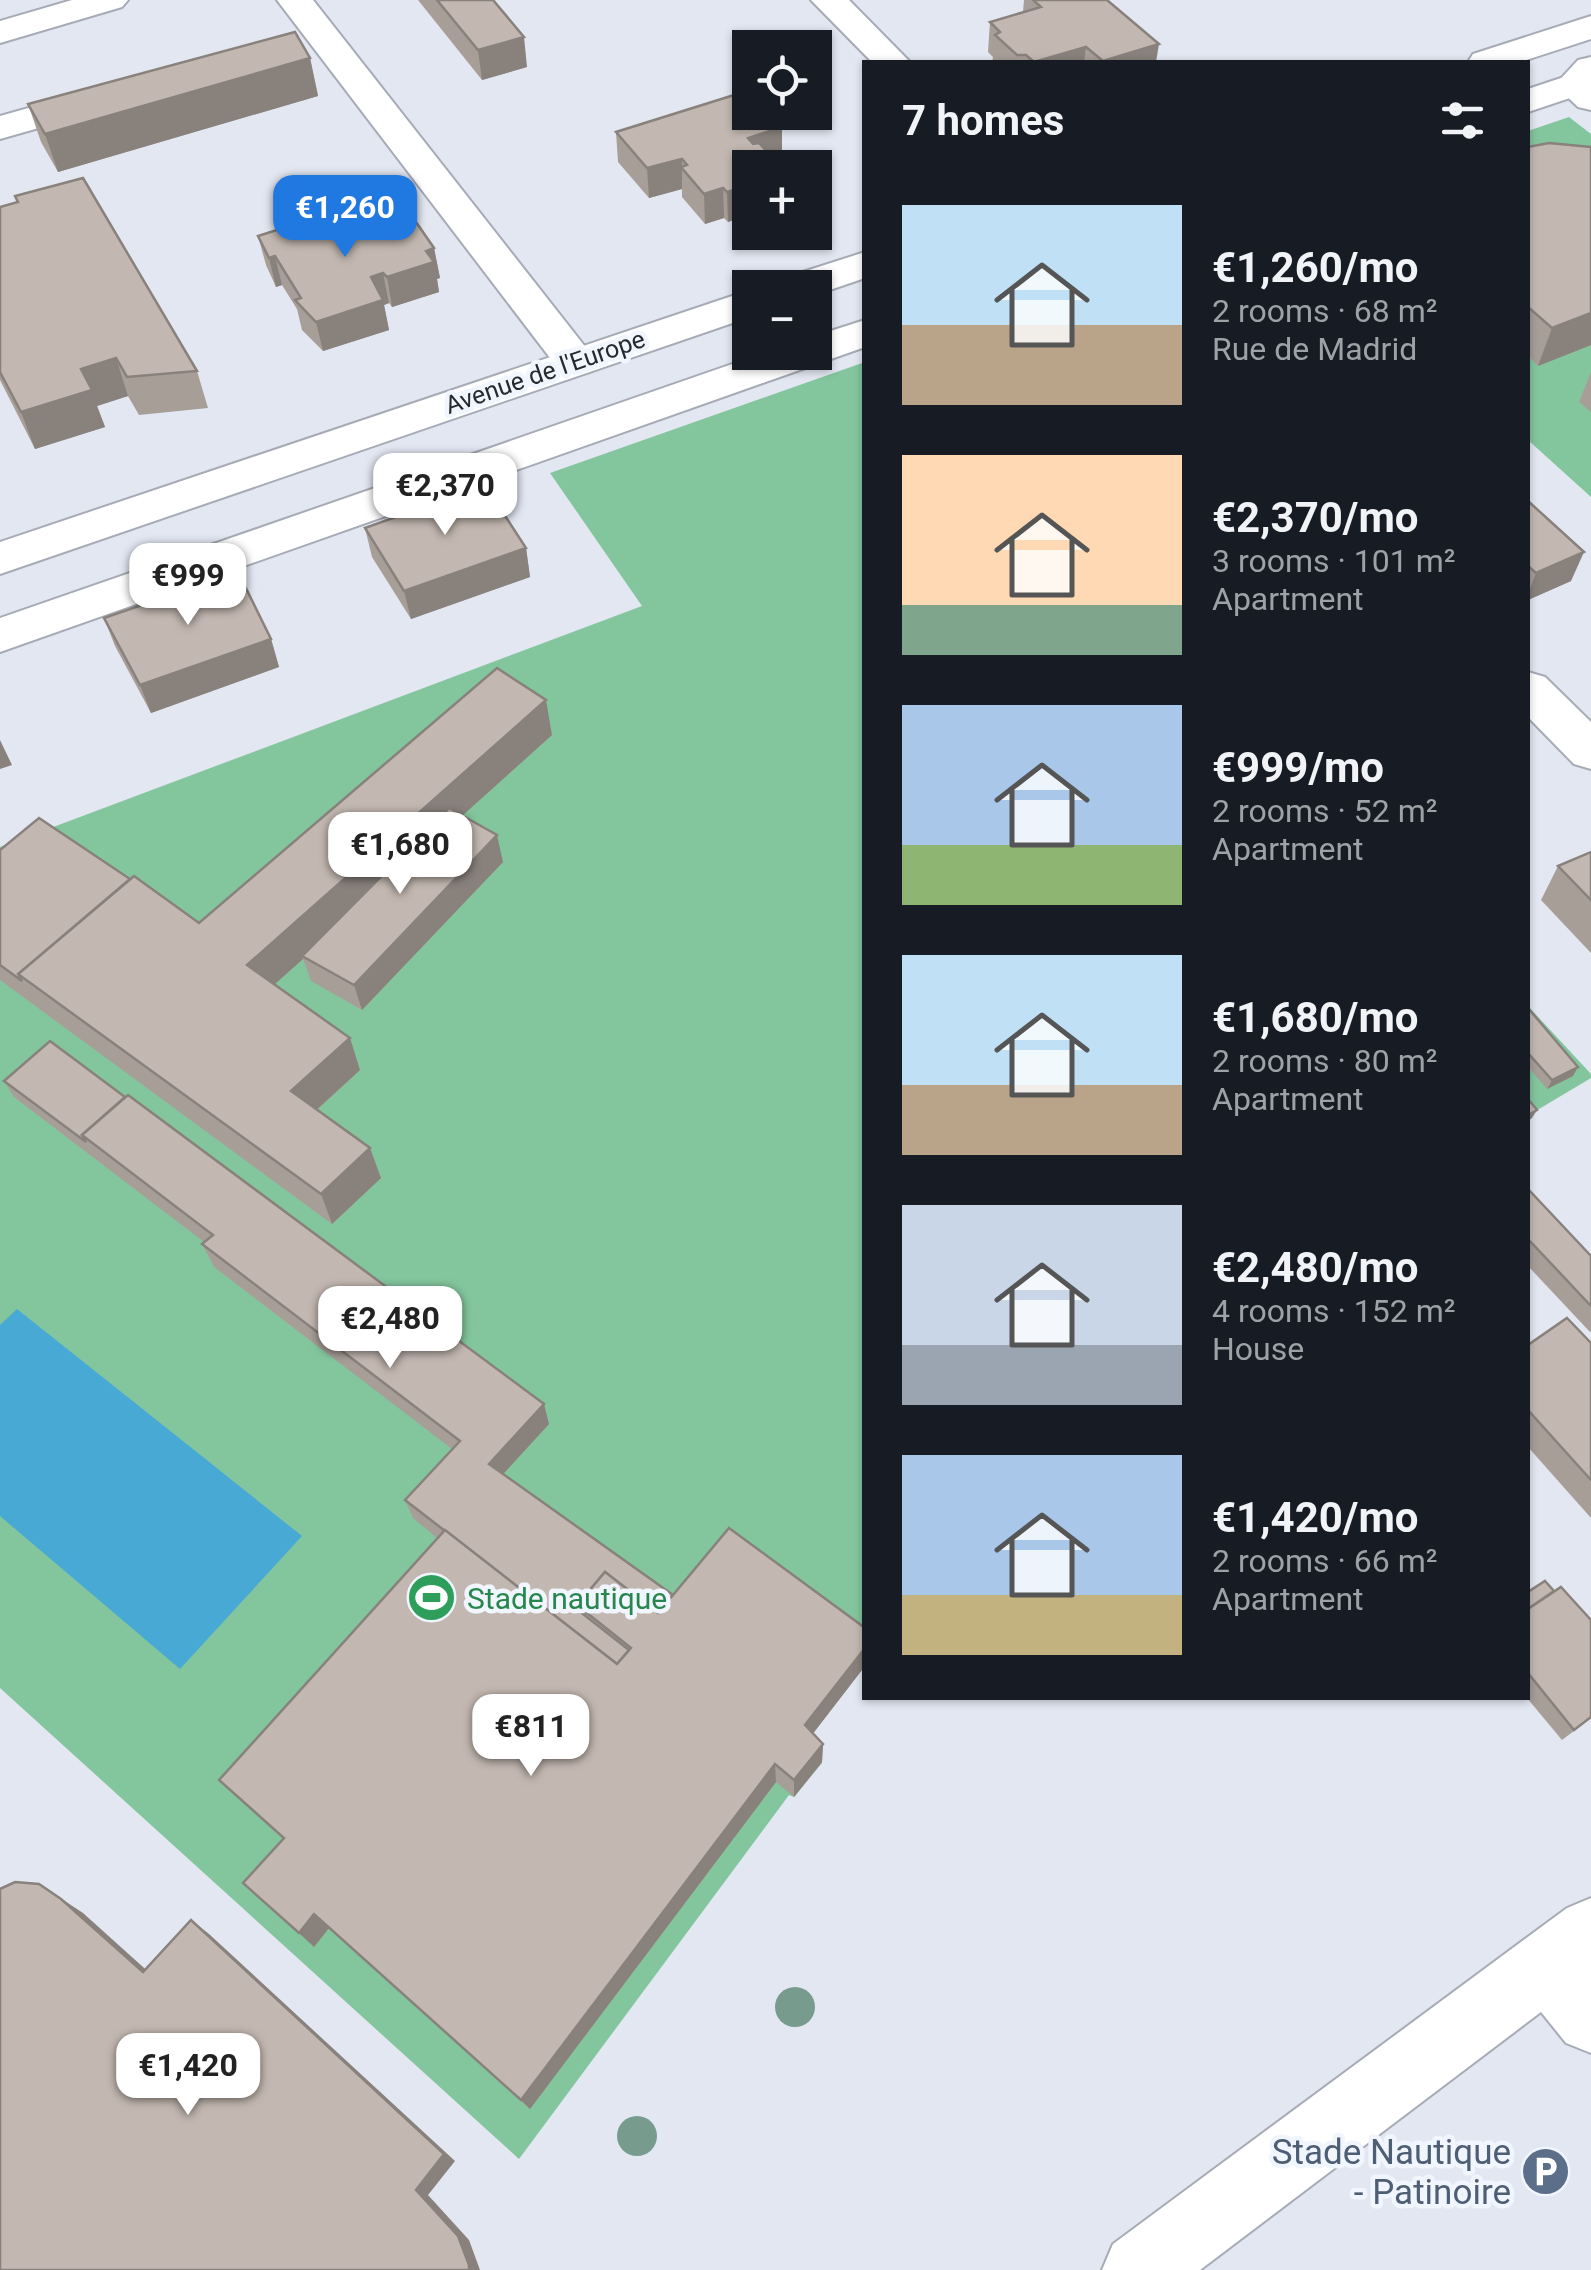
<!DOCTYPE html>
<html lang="en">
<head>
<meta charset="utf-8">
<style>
  body { margin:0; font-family:Roboto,sans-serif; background:#242831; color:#f1f3f6; height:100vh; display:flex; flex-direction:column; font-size:38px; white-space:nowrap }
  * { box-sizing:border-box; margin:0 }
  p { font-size:32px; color:#9ea1a6 }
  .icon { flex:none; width:55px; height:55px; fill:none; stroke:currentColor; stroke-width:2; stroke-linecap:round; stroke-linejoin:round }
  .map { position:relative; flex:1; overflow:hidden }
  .panel { position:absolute; left:862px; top:60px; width:668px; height:1640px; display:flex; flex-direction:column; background:#171b24; border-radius:0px; box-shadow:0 2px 8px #0004 }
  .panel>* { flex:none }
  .fabs { position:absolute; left:732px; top:30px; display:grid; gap:20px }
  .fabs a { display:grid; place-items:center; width:100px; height:100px; border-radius:0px; background:#171b24; box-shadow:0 2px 8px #0004; font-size:50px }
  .price { position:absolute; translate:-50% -85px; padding:0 22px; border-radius:20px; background:#fff; color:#222; font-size:32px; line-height:65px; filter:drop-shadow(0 2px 5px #0008) }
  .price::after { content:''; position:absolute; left:50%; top:60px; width:30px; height:22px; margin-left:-15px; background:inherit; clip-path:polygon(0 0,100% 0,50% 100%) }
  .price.current { background:#2078e1; color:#fff }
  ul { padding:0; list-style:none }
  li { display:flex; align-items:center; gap:30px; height:250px; padding:0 40px }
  li span { display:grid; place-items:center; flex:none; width:280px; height:200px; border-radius:0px; color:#555 }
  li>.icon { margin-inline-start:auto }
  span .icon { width:120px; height:120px; fill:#fffc; stroke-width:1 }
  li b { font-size:42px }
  h2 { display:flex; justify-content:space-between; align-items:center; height:120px; padding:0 40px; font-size:42px }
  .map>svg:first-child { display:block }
  .green { fill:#83c69d }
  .water { fill:#48a9d5 }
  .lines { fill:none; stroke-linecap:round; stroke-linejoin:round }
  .minor-casing { stroke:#a6abb5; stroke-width:4 }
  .major-casing { stroke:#a6abb5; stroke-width:4 }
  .minor { fill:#fff; fill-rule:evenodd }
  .major { fill:#fff; fill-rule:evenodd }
  .tree { fill:#779c8e }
  .wall { fill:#a89e98 }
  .shaded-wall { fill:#88817c }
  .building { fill:#c3b8b1; stroke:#88817c; stroke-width:2.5 }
  .labels { text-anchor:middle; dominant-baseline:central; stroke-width:9; stroke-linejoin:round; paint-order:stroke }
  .far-street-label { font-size:25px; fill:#27292d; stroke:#f0f5fe }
  .leisure-label { font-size:30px; fill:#27864d; stroke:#f0f5fe; text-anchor:start }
  .near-service-label { font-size:35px; fill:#4e5e75; stroke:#f0f5fe; text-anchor:end }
</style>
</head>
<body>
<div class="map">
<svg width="1591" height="2270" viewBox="0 0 1591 2270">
  <rect width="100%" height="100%" fill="#e2e7f2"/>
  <!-- green -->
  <g class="green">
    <path d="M1569 117 1591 134V497L1528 440V131Z"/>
    <path d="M865 362V1666L805 1743 822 1763 794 1797 789 1795 519 2159 0 1688V847L642 606 550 473Z"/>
    <path d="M1528 1006 1591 1074V1078L1534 1112 1528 1106Z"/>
  </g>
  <!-- water -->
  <path class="water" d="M17 1309 302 1536 180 1669 0 1516V1325Z"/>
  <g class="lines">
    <defs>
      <g id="minor">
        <path d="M72 0H128L122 7 0 43V21Z"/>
        <path d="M277 0H313L590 353 596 362 590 371 575 375 560 371Z"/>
        <path d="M811 0H849L910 62H872Z"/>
        <path d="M1591 57V110L1578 107 1555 85 1578 60Z"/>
        <path d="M103 87 116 90 121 98 116 106 0 139V116Z"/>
        <path d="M1528 672 1545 677 1591 722V769L1574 764 1528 717Z"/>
        <path d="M1591 1898V2053L1566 2043 1541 2012 1200 2270H1102L1113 2244 1567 1908Z"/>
      </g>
      <g id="major">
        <path d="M1591 16V39L1520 62H1468L1473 54Z"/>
        <path d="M1591 68V91L1528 112V89Z"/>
        <path d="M865 252V278L815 295V288H775L781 279Z"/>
        <path d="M750 290V317L0 574V542Z"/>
        <path d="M865 320V347L0 652V618L767 352H815V336Z"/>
      </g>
    </defs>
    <!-- minor casing -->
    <use href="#minor" class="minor-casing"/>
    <!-- major casing -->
    <use href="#major" class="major-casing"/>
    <!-- minor -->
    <use href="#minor" class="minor"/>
    <!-- major -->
    <use href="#major" class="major"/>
  </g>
  <!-- trees -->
  <g class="tree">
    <circle cx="795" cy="2007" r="20"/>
    <circle cx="637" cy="2136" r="20"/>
  </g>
  <!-- wall -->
  <g class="wall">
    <path d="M418 0H493L527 67 482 80Z"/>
    <path d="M1024 0H1107L1156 62H992L993 57 988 52 990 22 1023 12Z"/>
    <path d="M310 58 318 96 58 172 41 142 28 104Z"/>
    <path d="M616 132 782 157 750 168V214L728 222 724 218 705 224 682 197V189L649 198 618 162Z"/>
    <path d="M1528 147H1591V345L1538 366 1528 356Z"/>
    <path d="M0 207 197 371 208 408 139 415 128 396 97 406 105 427 35 449 0 380Z"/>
    <path d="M409 224 434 248 440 278 437 279 439 292 392 307 389 303 384 305 389 330 323 351 302 330 297 309 282 285 276 287 266 265 258 236 345 235 351 232 350 227Z"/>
    <path d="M1591 372V412L1579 402Z"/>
    <path d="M1528 501 1571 581 1528 600Z"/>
    <path d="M365 528 526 548 530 577 411 619 372 557Z"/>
    <path d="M104 618 271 639 279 667 151 713 115 646Z"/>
    <path d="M552 735 462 816 503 862 362 1010 311 981 303 959 274 985 360 1070 317 1110 381 1178 332 1224 0 980V850L130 879 199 923Z"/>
    <path d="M1591 852V953L1541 900 1558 866Z"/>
    <path d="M1528 1008 1573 1076 1547 1089 1528 1067Z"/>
    <path d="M4 1081 549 1424 503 1474 673 1595 865 1628V1666L813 1733 823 1744 822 1762 794 1797 776 1782 530 2109 329 1928 314 1947 283 1839 219 1780 437 1538 413 1518 405 1500 452 1449 214 1267 202 1244 204 1242 14 1097Z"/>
    <path d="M1528 1189 1591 1256V1331L1590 1332 1528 1266Z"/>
    <path d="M1591 1343V1518L1528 1447V1345Z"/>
    <path d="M1554 1591 1591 1620V1718L1562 1740 1527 1698 1528 1592Z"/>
  </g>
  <!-- shaded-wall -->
  <g class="shaded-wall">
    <path d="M524 37 527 67 482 80 478 50Z"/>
    <path d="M1159 44 1156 62H1103V61Z"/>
    <path d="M1086 47 1084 62H1037Z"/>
    <path d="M310 58 318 96 58 172 45 134Z"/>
    <path d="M782 127V157L749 168 748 138Z"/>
    <path d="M682 159V189L649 198 647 168Z"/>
    <path d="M750 185V214L728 222 727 192Z"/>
    <path d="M723 188 724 218 705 224 704 194Z"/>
    <path d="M434 248 440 278 437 279 439 292 392 307 387 277 426 251Z"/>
    <path d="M275 256 282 285 276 287 269 258Z"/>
    <path d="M383 273 389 303 384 305 389 330 323 351 316 322 371 277Z"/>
    <path d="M1591 313V345L1538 366 1552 328Z"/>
    <path d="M116 358 128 396 97 406 105 427 35 449 21 412 81 369Z"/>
    <path d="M526 548 530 577 411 619 404 591Z"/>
    <path d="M1584 552 1571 581 1528 600V594L1536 573Z"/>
    <path d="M271 639 279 667 151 713 140 685Z"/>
    <path d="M546 700 552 735 305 957 302 956 303 959 259 998 247 965Z"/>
    <path d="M0 740 12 765 0 769Z"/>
    <path d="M497 835 503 862 362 1010 354 985Z"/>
    <path d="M350 1038 360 1070 303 1122 291 1091Z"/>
    <path d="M1578 1067 1573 1076 1547 1089 1552 1080Z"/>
    <path d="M1537 1110 1532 1118 1528 1121V1115Z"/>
    <path d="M370 1148 381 1178 332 1224 321 1194Z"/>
    <path d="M544 1404 549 1424 495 1483 489 1464Z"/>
    <path d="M865 1648V1666L805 1744V1725Z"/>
    <path d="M823 1744 822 1762 794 1797V1780Z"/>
    <path d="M775 1764 776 1782 530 2109 521 2100Z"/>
    <path d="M39 1884 83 1913 163 1985 143 1972Z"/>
    <path d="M314 1914 329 1928 314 1947 299 1933Z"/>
    <path d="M191 1920 209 1934 455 2161 428 2195 469 2240 480 2270H469L416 2190Z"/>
  </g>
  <!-- building -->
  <g class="building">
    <path d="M437 0H493L524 37 478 50Z"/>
    <path d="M1033 0H1107L1159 44 1103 61 1086 47 1034 62 1026 55H1017L995 35 1000 32 990 22 1041 7Z"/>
    <path d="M295 32 310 58 45 134 28 104Z"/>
    <path d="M747 91 750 94V112H768L782 127 748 138 753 144 759 143 782 168H750V185L727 192 723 188 704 194 681 167 687 165 682 159 647 168 616 132Z"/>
    <path d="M1549 143 1591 147V313L1552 328 1528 307V147Z"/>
    <path d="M83 178 197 371 127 377 116 358 81 369 92 390 21 412 0 372V207L18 202 15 196Z"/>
    <path d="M400 213 409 224 416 222 434 248 426 251 434 262 387 277 383 273 371 277 383 300 316 322 295 300 301 298 275 256 269 258 258 236 324 215 345 235 354 231 350 227Z"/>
    <path d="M485 485 526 548 404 591 365 528Z"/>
    <path d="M1528 501 1584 552 1536 573 1528 566Z"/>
    <path d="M238 572 271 639 140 685 104 618Z"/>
    <path d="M497 668 546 700 247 965 350 1038 291 1091 370 1148 321 1194 18 974 134 876 199 923Z"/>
    <path d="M449 808 497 835 354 985 302 956Z"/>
    <path d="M39 818 130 879 18 974 22 981 0 965V850Z"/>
    <path d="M1591 852V900L1558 866Z"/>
    <path d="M1528 1008 1578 1067 1552 1080 1528 1053Z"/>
    <path d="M50 1041 125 1097 82 1135 86 1142 4 1081Z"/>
    <path d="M128 1095 544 1404 489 1464 673 1595 658 1613 605 1572 577 1605 578 1610 629 1650 617 1664 405 1500 460 1441 202 1244 213 1235 82 1135Z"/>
    <path d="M1528 1099 1537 1110 1528 1115Z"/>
    <path d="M1528 1189 1591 1256V1306L1528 1239Z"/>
    <path d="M1567 1318 1591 1343V1480L1528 1410V1345Z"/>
    <path d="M729 1528 865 1628V1648L805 1725 823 1744 794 1780 775 1764 521 2100 314 1914 299 1933 243 1883 284 1838 219 1780 445 1530 617 1664 631 1648 577 1605 605 1572 658 1613Z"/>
    <path d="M1545 1581 1554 1591 1528 1609V1592Z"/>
    <path d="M1561 1587 1591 1620V1717L1574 1730 1528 1673V1609Z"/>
    <path d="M15 1882 39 1884 61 1899 143 1972 191 1920 444 2154 416 2190 458 2236 469 2265V2270H0V1889Z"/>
  </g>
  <!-- icons -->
  <defs>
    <symbol id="stadium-disc" viewBox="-11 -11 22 22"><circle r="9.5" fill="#2e9e5b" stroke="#f0f5fe"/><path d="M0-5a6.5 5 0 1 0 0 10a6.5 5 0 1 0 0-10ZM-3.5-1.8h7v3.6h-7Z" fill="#fff"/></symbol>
    <symbol id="parking-disc" viewBox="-11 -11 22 22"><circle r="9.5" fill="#5c6f8a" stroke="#f0f5fe"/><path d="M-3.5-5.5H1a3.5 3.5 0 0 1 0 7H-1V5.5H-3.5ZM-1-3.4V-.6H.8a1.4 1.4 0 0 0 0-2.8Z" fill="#fff"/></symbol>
  </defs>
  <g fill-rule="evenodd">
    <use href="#stadium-disc" x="404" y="1570" width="55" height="55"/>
    <use href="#parking-disc" x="1518" y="2144" width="55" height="55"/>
  </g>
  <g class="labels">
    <!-- far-street labels -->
    <g class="far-street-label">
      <text transform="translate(545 372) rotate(-19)">Avenue de l'Europe</text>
    </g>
    <!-- leisure labels -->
    <g class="leisure-label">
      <text x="467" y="1598">Stade nautique</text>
    </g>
    <!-- near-service labels -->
    <g class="near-service-label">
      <text x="1511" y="2152">Stade Nautique<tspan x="1511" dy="40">- Patinoire</tspan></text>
    </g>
  </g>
</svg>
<div class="fabs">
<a><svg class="icon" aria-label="locate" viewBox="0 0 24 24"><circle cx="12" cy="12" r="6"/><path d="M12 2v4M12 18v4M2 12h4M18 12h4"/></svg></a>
<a>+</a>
<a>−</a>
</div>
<b class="price current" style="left:345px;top:260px">€1,260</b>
<b class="price" style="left:445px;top:538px">€2,370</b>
<b class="price" style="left:188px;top:628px">€999</b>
<b class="price" style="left:400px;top:897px">€1,680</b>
<b class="price" style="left:390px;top:1371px">€2,480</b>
<b class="price" style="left:531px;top:1779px">€811</b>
<b class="price" style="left:188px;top:2118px">€1,420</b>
<section class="panel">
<h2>7 homes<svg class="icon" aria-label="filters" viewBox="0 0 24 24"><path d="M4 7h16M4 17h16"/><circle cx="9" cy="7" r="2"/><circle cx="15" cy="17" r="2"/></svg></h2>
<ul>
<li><span style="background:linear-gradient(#bfe0f5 60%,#b9a48a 0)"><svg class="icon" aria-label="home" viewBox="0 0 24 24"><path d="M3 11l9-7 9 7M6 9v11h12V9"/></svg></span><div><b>€1,260/mo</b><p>2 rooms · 68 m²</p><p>Rue de Madrid</p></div></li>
<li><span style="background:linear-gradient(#ffd9b3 75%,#7fa58c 0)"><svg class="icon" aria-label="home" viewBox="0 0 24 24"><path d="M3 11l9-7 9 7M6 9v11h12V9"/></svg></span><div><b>€2,370/mo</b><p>3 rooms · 101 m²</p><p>Apartment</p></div></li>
<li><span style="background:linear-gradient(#a9c7e8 70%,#8fb573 0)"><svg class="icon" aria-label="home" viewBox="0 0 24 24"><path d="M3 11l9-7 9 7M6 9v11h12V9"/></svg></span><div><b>€999/mo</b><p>2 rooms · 52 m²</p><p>Apartment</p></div></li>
<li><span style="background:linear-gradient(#bfe0f5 65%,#b9a48a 0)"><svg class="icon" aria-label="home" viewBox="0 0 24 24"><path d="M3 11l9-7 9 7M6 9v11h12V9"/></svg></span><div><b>€1,680/mo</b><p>2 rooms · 80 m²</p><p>Apartment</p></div></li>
<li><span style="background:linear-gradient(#c9d6e8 70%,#9aa5b1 0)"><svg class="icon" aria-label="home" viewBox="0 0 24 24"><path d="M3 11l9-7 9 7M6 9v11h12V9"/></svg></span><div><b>€2,480/mo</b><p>4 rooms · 152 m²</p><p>House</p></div></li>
<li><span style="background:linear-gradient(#a9c7e8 70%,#c2b280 0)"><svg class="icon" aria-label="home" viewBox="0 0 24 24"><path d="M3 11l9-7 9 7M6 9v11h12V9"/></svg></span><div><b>€1,420/mo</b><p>2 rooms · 66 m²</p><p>Apartment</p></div></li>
</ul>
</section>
</div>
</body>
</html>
